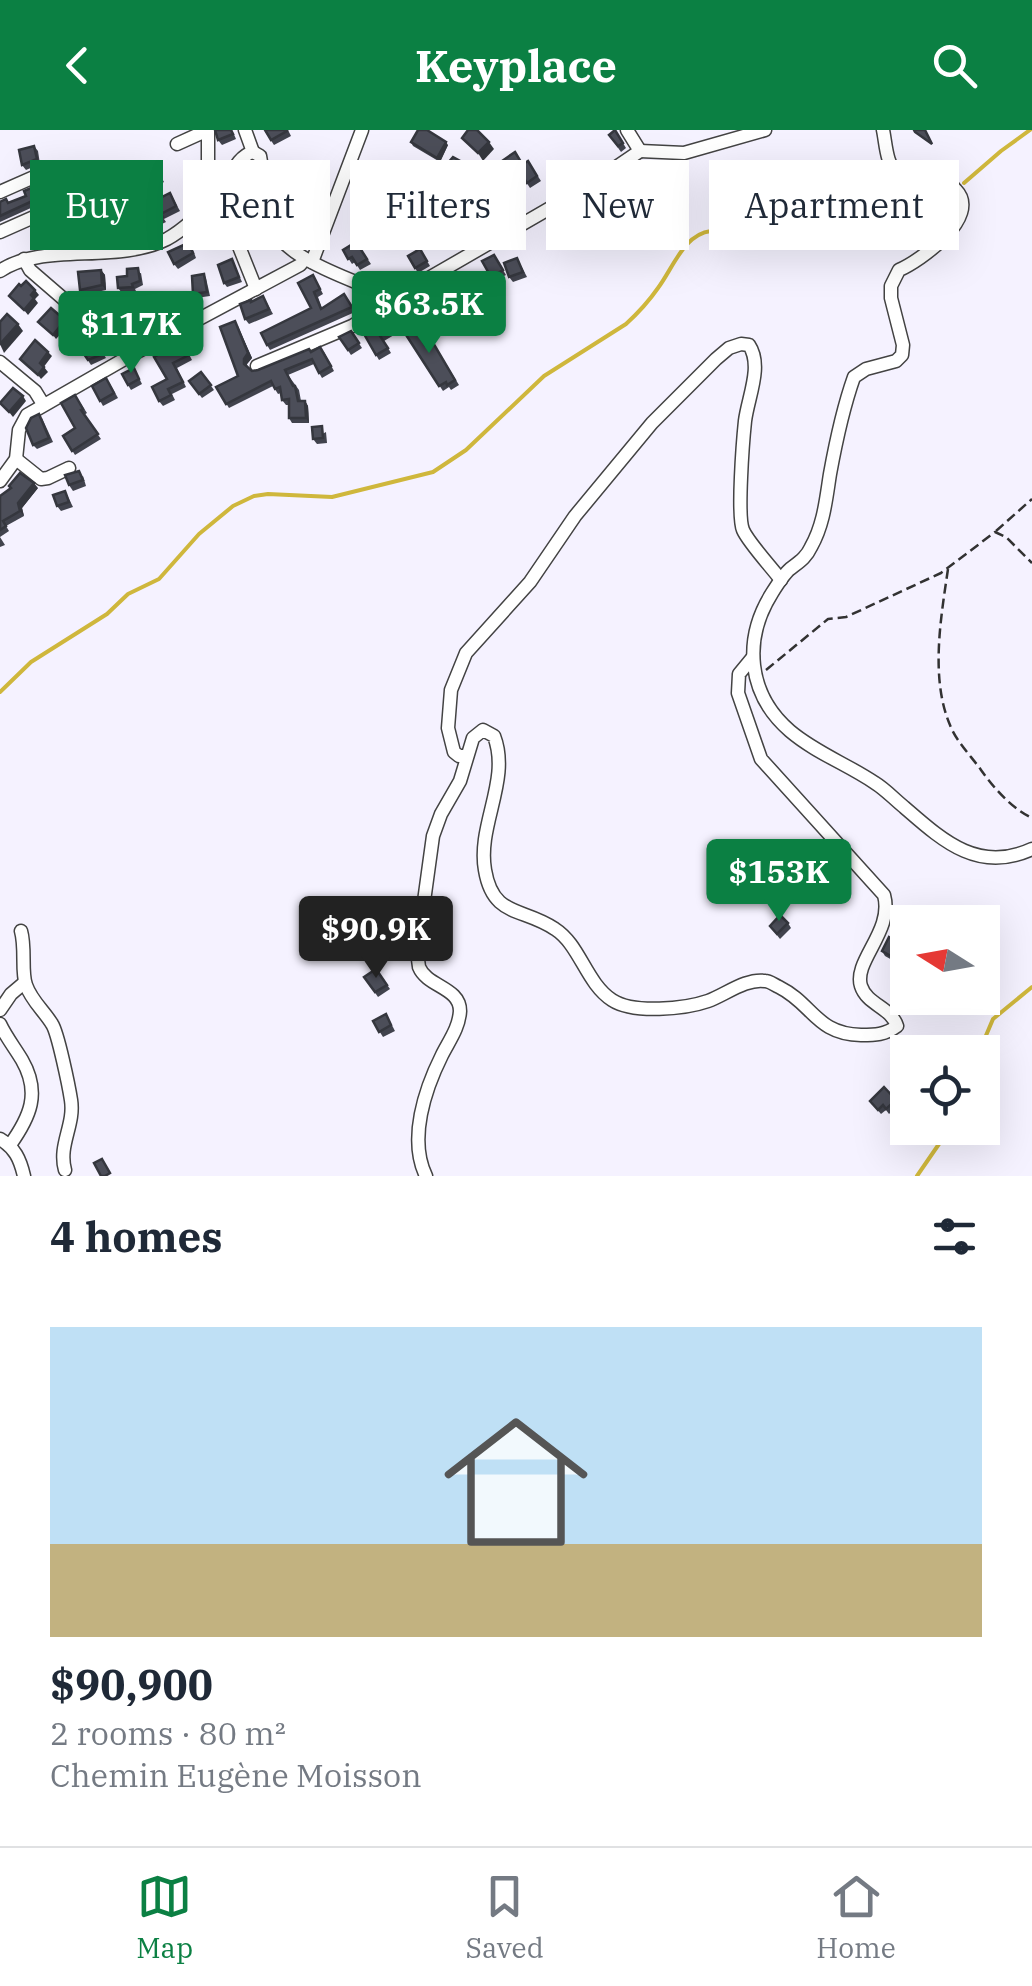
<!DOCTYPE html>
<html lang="en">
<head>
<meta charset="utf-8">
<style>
  body { margin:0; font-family:"IBM Plex Serif",serif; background:#f6f6f7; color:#1f2937; height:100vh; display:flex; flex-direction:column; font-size:38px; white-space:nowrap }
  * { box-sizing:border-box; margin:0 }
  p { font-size:32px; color:#747a83 }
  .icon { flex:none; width:55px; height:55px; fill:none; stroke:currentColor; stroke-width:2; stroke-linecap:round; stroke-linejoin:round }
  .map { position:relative; height:1046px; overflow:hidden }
  .details { display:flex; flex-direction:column; background:#fff; flex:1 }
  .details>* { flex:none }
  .top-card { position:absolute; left:30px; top:30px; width:972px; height:90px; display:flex; gap:20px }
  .needle { width:65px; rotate:281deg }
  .buttons { position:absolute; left:890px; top:775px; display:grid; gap:20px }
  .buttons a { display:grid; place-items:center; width:110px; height:110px; border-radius:0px; background:#fff; box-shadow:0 10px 40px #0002; font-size:50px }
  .price { position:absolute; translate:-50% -85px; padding:0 22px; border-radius:10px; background:#0b8043; color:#fff; font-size:32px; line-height:65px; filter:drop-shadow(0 2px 5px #0008) }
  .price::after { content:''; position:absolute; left:50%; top:60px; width:30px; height:22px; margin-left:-15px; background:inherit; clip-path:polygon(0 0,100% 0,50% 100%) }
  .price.current { background:#222; color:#fff }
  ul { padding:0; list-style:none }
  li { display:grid; align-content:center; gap:20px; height:530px; padding:0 50px }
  li span { display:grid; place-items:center; height:310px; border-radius:0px; color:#555 }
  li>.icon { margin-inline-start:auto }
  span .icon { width:180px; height:180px; fill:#fffc; stroke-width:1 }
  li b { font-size:42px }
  h2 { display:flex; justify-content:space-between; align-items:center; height:120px; padding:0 50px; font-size:42px }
  .tag { padding:0 35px; border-radius:0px; background:#fff; box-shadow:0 10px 40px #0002; font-size:35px; line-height:90px }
  .tag.current { background:#0b8043; color:#fff }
  header { display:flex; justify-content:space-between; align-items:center; height:130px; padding:0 50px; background:#0b8043; color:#fff; font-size:45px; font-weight:800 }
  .tabs { display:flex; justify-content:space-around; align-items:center; height:140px; border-top:2px solid #e0e1e3; background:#fff; font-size:28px; color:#747a83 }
  .tabs a { display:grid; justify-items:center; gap:5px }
  .tabs .current { color:#0b8043 }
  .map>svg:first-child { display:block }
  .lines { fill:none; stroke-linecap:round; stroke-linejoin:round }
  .stream { stroke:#cfb73c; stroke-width:4 }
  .minor-casing { stroke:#434343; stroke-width:15 }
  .path { stroke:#323232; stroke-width:2.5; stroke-dasharray:10 5; stroke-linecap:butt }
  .minor { stroke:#fff; stroke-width:12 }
  .wall { fill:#41434d }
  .shaded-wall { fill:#35373e }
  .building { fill:#4c4e59; stroke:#35373e; stroke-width:2.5 }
</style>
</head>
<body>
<header><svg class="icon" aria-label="back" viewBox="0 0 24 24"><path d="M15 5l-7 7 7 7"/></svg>Keyplace<svg class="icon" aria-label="search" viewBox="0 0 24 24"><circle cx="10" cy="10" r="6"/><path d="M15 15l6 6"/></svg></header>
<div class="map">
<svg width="1032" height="1046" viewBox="0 0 1032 1046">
  <rect width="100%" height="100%" fill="#f5f2ff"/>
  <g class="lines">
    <!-- stream -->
    <g class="stream">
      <path d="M964 53 1001 21 1030 0"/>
      <path d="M0 562 31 532 107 484 128 464 159 449 199 404 233 376 254 366 268 364 332 367 433 342 466 320 544 246 626 194C638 183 649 171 658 158 673 138 684 104 711 101 742 87 779 65 814 66 845 66 885 84 914 79 926 77 938 69 950 65"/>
      <path d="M979 922 993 889 1032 857"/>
      <path d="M917 1046 950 998"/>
    </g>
    <defs>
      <g id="minor">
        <path d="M208 0V41L221 61"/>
        <path d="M245 0 253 22"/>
        <path d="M627 0 640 21"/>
        <path d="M883 0C886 14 886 35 898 44 915 58 926 48 944 51 948 52 954 57 956 60 982 87 920 131 899 140L891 156V168L903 215 902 225 896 231 866 239 854 247C843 278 836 311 830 344 826 369 824 394 811 417 806 428 799 432 790 439 784 444 777 455 772 463 743 509 747 564 790 601 816 623 847 634 875 653 885 659 894 669 904 677 942 710 978 744 1032 719"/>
        <path d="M177 14 208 0"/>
        <path d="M640 21 684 23 765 0"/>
        <path d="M0 62 43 43"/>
        <path d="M0 102 70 71 99 62"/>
        <path d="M246 103 238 114 256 159"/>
        <path d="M24 129 30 140 125 222 128 227"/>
        <path d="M312 132 362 0"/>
        <path d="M0 141C41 112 118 134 167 109 187 98 204 80 219 63 231 50 235 27 253 22L260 26C264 44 260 63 265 81 276 128 342 145 382 163L392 165 403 163 590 55 640 21"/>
        <path d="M0 232 35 261 43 274"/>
        <path d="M257 236 352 196 401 165"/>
        <path d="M16 329 41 349 48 348 69 338"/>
        <path d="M0 351 16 329 19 300 27 285 128 227 300 135 305 129"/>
        <path d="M467 626H459L454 622 448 598 451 560 466 523 530 452 575 386 652 293 716 229 729 218 741 214 749 215C763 236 748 267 745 291 743 310 737 386 743 400 748 412 772 438 781 450"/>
        <path d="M21 801C26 818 21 842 26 855 31 870 44 881 52 894 58 903 69 957 71 970 75 995 58 1015 65 1040"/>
        <path d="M0 880 11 864 24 853"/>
        <path d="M0 894C6 907 15 918 22 930 41 963 30 987 10 1015"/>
        <path d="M0 1009C15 1018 20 1029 24 1046"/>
        <path d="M426 1046C408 1009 425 959 442 925 449 911 459 898 460 881 460 857 427 857 419 837 419 836 417 823 417 822L433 706 441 684 460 651 473 608 483 600 494 606C511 650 477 695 485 740 493 788 523 777 555 799 580 815 586 853 612 870 633 884 685 879 708 871 725 865 746 848 765 851 770 851 774 855 779 857 813 874 816 904 861 905 875 905 885 905 897 896 891 877 867 875 861 856 853 831 894 801 884 765L761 629 738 563 739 544 753 527"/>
      </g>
    </defs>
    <!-- minor casing -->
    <use href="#minor" class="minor-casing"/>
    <!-- path -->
    <g class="path">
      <path d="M996 401 1032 369"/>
      <path d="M948 439C941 487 930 548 950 595 956 611 971 626 981 640 994 658 1011 678 1032 688"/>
      <path d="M766 540 828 489 846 487 941 443 995 402 1006 407 1032 433"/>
    </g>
    <!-- minor -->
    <use href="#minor" class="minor"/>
  </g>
  <!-- wall -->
  <g class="wall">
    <path d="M215 0H232L236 9 222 15 218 10Z"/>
    <path d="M264 0H288L291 6 274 15Z"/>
    <path d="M615 0 626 18 621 22 609 5Z"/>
    <path d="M411 12 448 15 440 32 413 16Z"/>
    <path d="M34 16 38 21 40 34 26 40 22 35Z"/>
    <path d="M515 22 523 34 528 31 541 51 530 58 519 41 512 46 502 31Z"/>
    <path d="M153 33 164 52 157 56 146 37Z"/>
    <path d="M198 41 208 59 196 70 186 57Z"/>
    <path d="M48 51 55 67 0 92V72L8 73 26 66Z"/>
    <path d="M170 63 180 81 164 89 166 92 133 108 130 103 142 76Z"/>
    <path d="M235 63 253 84 239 96 220 118 205 98 226 78Z"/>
    <path d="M97 85 109 103 95 112 83 93Z"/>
    <path d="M401 87 413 107 404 113 392 93Z"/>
    <path d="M356 112 371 134 360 140 355 132 352 134 343 120Z"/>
    <path d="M192 117 196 128 178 139 174 134Z"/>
    <path d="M420 119 430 136 418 143 408 126Z"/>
    <path d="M494 125 506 145 494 151 482 131Z"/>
    <path d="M517 128 527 147 513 152 509 147Z"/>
    <path d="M232 129 242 152 227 157 224 153Z"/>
    <path d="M101 140 105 145 106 160 83 165 80 160Z"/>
    <path d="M141 143 143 155 135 159 136 161 122 163 118 158 127 146Z"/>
    <path d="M204 144 206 148 210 166 196 168 193 164Z"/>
    <path d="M463 149 475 168 465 174 462 168Z"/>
    <path d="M316 150 323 164 318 167 322 178 344 164 355 182 270 220 267 215 311 178Z"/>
    <path d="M428 162 436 176 413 190 404 177Z"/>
    <path d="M168 163 177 180 171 183 172 185 160 191 157 186Z"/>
    <path d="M263 166 273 184 249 194 245 189 251 172Z"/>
    <path d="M388 183 399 202 384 211 391 223 379 230 364 204 378 195Z"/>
    <path d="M238 196 252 228 247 234V237L252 241 258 240 311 222H324L334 241 322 248 314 234 288 245 299 260 301 271H305L308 276 309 293H292L289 288V275H286L282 270 281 263 278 264 273 256 229 278 216 257 238 246Z"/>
    <path d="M401 197 425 215 432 211 459 255 451 260 449 257 443 261Z"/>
    <path d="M351 201 362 218 351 225 339 207Z"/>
    <path d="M180 207 192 230 177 238 186 257 172 264 175 270 163 276 159 271 167 249 174 216Z"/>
    <path d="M96 212 106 228 91 235 82 221Z"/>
    <path d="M134 238 142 254 131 260 128 255Z"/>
    <path d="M201 242 214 260 202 268 189 251Z"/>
    <path d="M110 254 118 268 103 276 92 256Z"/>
    <path d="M75 265 87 283 84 285 101 309 75 325 63 306 75 298Z"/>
    <path d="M42 288 53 312 37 319 33 315Z"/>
    <path d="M326 302 327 313 317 314 313 309Z"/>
    <path d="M83 346 86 356 73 361 69 355Z"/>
    <path d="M38 358 22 378 24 386 6 396 9 401 0 407 5 415 0 417V366Z"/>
    <path d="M65 361 73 377 61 381 57 376Z"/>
    <path d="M788 793 791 798 780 809 770 796Z"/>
    <path d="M908 817V839L885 826 882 821Z"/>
    <path d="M376 839 390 859 378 867 364 847Z"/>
    <path d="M386 884 395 901 383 907 373 891Z"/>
    <path d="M896 970 899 974 889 984 886 980 881 984 870 971Z"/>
  </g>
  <!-- shaded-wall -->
  <g class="shaded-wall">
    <path d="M446 12 448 15 440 32 437 28Z"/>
    <path d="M489 12 494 19 483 31 478 23Z"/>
    <path d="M235 92 239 96 220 118 217 113Z"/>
    <path d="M101 140 105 145 106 160 102 155Z"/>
    <path d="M35 160 39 165 35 169 38 173 28 185 24 180 31 165Z"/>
    <path d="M135 187 139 192 131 201 128 196Z"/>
    <path d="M65 190 69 195 56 209 53 205Z"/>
    <path d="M235 191 252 228 247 234 248 239 244 234Z"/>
    <path d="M18 194 23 201 4 223 0 214Z"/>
    <path d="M48 222 52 226 43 238 40 233Z"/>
    <path d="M44 237 48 242 41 249 38 245Z"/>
    <path d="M23 266 26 271 13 287 9 282Z"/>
    <path d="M305 271 308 276 309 293 306 288Z"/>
    <path d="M34 353 38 358 22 378 24 386 20 381 18 373Z"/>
  </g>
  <!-- building -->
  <g class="building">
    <path d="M215 0H231L233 4 218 10Z"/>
    <path d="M265 0H287V1L271 10Z"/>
    <path d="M418 0H427L446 12 437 28 411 12Z"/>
    <path d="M468 0H477L489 12 478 23 462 8Z"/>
    <path d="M615 0 623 13 618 16 609 5Z"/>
    <path d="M914 0H925L932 14 915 2Z"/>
    <path d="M34 16 37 29 22 35 19 20Z"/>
    <path d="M515 22 521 32 508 40 502 31Z"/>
    <path d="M453 27 462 32 457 41 447 34Z"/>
    <path d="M528 31 537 46 527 53 517 38Z"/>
    <path d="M153 33 161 47 154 51 146 37Z"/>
    <path d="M194 36 204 54 193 65 186 57 191 52 186 41Z"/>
    <path d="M48 51 52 62 0 86V72L6 69 8 73 26 66 24 61Z"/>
    <path d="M128 51 142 77 170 63 176 76 161 84 163 87 130 103 123 90 126 88 115 67 119 65 115 58Z"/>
    <path d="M235 63 250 80 235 92 217 113 205 98 226 78 223 75Z"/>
    <path d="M97 85 105 99 92 107 83 93Z"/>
    <path d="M401 87 410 103 401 109 392 93Z"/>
    <path d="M356 112 367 129 357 135 352 127 348 129 343 120Z"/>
    <path d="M188 113 193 123 174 134 168 122Z"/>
    <path d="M420 119 427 131 415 138 408 126Z"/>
    <path d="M494 125 503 140 491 147 482 131Z"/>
    <path d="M517 128 523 142 509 147 504 133Z"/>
    <path d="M232 129 239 147 224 153 218 135Z"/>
    <path d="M138 138 140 151 132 154 133 157 118 158 117 147 127 146V139Z"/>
    <path d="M101 140 102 155 80 160 78 142Z"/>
    <path d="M204 144 207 162 193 164 192 146Z"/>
    <path d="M313 145 320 159 314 162 321 179 344 164 352 177 267 215 261 203 311 178 298 153Z"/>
    <path d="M463 149 471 162 462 168 454 155Z"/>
    <path d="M26 151 35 160 31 165 34 168 24 180 9 166 19 154 21 156Z"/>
    <path d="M428 162 434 173 411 187 404 177Z"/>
    <path d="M168 163 173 175 168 178 169 180 157 186 150 172Z"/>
    <path d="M263 166 269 179 245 189 240 174 251 170V172Z"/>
    <path d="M120 172 135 187 128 196 111 182Z"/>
    <path d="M51 178 65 190 53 205 38 192Z"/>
    <path d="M388 183 396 197 380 206 388 218 376 225 364 204 378 195 375 191Z"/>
    <path d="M7 184 18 194 0 214V192Z"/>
    <path d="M235 191 248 223 244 229V234L252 241 258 240 309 219 311 222 320 217 331 236 319 243 312 229 285 240 293 256H295L298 271H305L306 288H289V269L282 270 280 257 275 259 271 251 226 274 216 257 238 246 220 197Z"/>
    <path d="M410 191 425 215 432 211 455 250 447 255 446 252 439 256 401 197Z"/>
    <path d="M351 201 359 213 348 220 339 207Z"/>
    <path d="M180 207 189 225 173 233 183 252 168 259 171 265 159 271 152 257 167 249 154 227 174 216 172 212Z"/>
    <path d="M35 210 48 222 40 233 44 237 38 245 20 229Z"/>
    <path d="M96 212 103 224 88 230 82 221Z"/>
    <path d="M134 238 139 249 128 255 122 244Z"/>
    <path d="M201 242 211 255 199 264 189 251Z"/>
    <path d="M106 248 114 263 100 271 92 256Z"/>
    <path d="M13 258 23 266 9 282 0 273Z"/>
    <path d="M75 265 83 279 81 280 98 304 72 321 63 306 75 298 61 273Z"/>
    <path d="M39 284 49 308 33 315 26 298 31 288Z"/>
    <path d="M322 296 323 308 313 309 312 297Z"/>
    <path d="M79 341 83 350 69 355 65 345Z"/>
    <path d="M20 343 34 353 18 373 20 381 3 391 6 396 0 400V366L11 358 9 356Z"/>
    <path d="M65 361 69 372 57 376 53 365Z"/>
    <path d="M780 785 788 793 777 804 770 796Z"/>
    <path d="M889 807 908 817 905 825 908 827 907 835 882 821Z"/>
    <path d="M376 839 387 855 375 862 364 847Z"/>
    <path d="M386 884 391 895 379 902 373 891Z"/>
    <path d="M884 957 896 970 886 979 883 975 878 980 870 971Z"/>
    <path d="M102 1029 110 1043 105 1046H101L94 1033Z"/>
  </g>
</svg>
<div class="buttons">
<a><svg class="needle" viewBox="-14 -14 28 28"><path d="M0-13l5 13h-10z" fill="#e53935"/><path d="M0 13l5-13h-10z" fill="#747a83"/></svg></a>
<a><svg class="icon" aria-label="locate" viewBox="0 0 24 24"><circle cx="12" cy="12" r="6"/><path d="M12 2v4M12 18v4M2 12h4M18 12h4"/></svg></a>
</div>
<b class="price" style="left:429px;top:226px">$63.5K</b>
<b class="price" style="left:131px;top:246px">$117K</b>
<b class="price" style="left:779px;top:794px">$153K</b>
<b class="price current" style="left:376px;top:851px">$90.9K</b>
<div class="top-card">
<a class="tag current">Buy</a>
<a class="tag">Rent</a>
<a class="tag">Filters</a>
<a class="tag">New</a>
<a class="tag">Apartment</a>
</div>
</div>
<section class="details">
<h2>4 homes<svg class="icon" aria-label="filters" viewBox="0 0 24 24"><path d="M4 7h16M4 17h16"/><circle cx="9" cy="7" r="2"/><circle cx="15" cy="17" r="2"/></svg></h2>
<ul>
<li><span style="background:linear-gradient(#bfe0f5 70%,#c2b280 0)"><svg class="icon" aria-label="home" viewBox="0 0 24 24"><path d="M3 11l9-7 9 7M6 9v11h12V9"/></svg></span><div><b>$90,900</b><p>2 rooms · 80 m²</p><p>Chemin Eugène Moisson</p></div></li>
</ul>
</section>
<nav class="tabs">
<a class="current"><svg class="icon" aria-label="map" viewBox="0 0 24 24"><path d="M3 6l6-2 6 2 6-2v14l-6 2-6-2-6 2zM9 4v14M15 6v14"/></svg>Map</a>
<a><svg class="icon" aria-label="saved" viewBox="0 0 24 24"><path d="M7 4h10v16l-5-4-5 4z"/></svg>Saved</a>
<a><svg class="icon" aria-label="home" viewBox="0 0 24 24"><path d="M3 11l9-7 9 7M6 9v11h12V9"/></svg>Home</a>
</nav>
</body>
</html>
